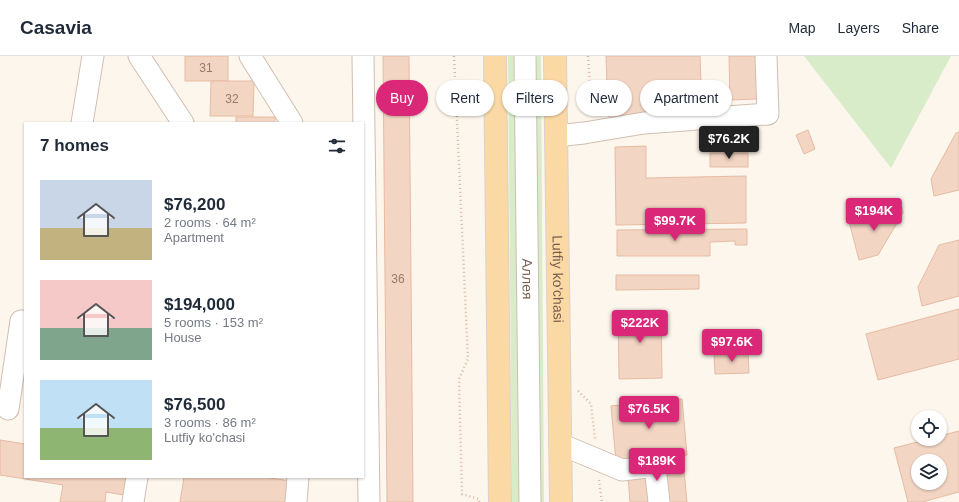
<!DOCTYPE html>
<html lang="en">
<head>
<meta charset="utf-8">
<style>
  body { margin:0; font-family:Arial,sans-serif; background:#f6f6f7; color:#1f2937; height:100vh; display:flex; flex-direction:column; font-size:15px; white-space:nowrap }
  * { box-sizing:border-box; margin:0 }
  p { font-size:13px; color:#747a83 }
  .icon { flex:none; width:22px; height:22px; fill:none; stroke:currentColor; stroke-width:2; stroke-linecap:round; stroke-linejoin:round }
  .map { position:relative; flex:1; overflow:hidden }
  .drawer { position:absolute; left:24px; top:66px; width:340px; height:356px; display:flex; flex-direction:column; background:#fff; border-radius:0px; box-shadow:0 1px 3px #0004 }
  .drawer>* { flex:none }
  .hud { position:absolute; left:376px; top:24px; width:380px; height:36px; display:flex; gap:8px }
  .fabs { position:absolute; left:911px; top:354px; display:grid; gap:8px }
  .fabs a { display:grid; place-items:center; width:36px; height:36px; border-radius:50%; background:#fff; box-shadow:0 1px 3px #0004; font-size:20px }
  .price { position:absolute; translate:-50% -34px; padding:0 9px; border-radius:4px; background:#db2777; color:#fff; font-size:13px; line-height:26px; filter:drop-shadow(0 1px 2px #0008) }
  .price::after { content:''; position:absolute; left:50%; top:24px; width:12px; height:9px; margin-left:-6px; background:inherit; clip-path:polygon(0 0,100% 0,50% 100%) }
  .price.selected { background:#222; color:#fff }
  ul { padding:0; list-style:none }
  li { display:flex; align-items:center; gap:12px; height:100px; padding:0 16px }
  li span { display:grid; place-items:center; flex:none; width:112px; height:80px; border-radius:0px; color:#555 }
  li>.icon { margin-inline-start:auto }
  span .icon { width:48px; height:48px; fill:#fffc; stroke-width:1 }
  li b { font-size:17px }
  h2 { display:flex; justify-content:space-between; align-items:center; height:48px; padding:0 16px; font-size:17px }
  .chip { padding:0 14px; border-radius:18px; background:#fff; box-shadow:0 1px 3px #0004; font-size:14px; line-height:36px }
  .chip.selected { background:#db2777; color:#fff }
  header { display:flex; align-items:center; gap:24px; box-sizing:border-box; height:56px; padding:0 20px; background:#fff; border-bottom:1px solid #e0e1e3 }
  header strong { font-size:19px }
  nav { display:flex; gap:22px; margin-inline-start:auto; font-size:14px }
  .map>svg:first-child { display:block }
  .green { fill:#d8ecc9 }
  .building { fill:#f3d5c3; stroke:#e6bba3; fill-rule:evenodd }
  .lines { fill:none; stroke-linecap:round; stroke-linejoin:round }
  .minor-casing { stroke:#d1beb0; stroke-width:23 }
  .major-casing { stroke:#dad1cd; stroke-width:24 }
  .path { stroke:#d9b8a5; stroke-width:2.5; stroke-dasharray:1 3; stroke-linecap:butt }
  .minor { stroke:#fff; stroke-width:21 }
  .major { stroke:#fbd9a5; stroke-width:22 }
  .labels { text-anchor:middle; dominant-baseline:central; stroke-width:3; stroke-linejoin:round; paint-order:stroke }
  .number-label { font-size:12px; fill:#987a6a }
  .street-label { font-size:14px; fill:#7a5c4d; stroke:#fffaf3 }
</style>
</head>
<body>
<header>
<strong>Casavia</strong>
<nav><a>Map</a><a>Layers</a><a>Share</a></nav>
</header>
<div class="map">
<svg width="959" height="446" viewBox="0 0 959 446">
  <rect width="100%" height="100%" fill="#fdf6ec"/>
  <!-- green -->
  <g class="green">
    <path d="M508 0H541L544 446H512Z"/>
    <path d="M804 0H951L891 112Z"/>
  </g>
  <!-- building -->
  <g class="building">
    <rect x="185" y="0" width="43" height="25"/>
    <path d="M383 0H409L413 446H387Z"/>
    <path d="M606 0H700L702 57 608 60Z"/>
    <path d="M729 0H756L757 43 730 44Z"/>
    <path d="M211 25H254L253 60H210Z"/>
    <rect x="236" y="61" width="39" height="6"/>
    <path d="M808 74 815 93 804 98 796 79Z"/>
    <path d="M959 76V134L934 140 931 123 956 77Z"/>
    <path d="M646 90V122L746 120V167L616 169 615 91Z"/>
    <rect x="710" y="97" width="38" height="14"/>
    <path d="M902 151 903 157 878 199 859 204 849 165Z"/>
    <path d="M747 173V189H735V185L710 186V200H617V174Z"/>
    <path d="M959 184V240L922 250 918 231 939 189Z"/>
    <path d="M616 219H699V233L616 234Z"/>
    <path d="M959 253V303L878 324 866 278Z"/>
    <path d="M661 254 662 322 619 323 618 255Z"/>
    <path d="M748 296 749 317 715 318 714 297Z"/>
    <path d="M682 343 687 399 616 406 611 350Z"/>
    <path d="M959 375V436L922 446H908L894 392 929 383H940V380ZM918 405H940V427H918Z"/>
    <path d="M0 384 25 388V421H126L124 439 106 436 105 446H60L63 429 0 419Z"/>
    <path d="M669 401 671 415 684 414 687 446H630L628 420 641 404Z"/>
    <path d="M184 421H264L290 425 286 446H180Z"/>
  </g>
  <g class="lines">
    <defs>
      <g id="minor">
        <path d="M139 0 183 67"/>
        <path d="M250 0 292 67"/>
        <path d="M363 0 369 446"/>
        <path id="s1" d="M525 0 530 446"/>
        <path d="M82 67 93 0"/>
        <path d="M556 80 584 77 644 67 768 58 766 0"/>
        <path d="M8 353 21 265"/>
        <path d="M560 388 622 414 655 410 659 446"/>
        <path d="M133 446 137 421"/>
        <path d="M296 446 298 421"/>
      </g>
      <g id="major">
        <path d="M495 0 500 446"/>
        <path id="s2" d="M555 0 561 446"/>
      </g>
    </defs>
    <!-- minor casing -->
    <use href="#minor" class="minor-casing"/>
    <!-- major casing -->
    <use href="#major" class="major-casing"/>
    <!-- path -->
    <g class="path">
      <path d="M454 0 468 303 459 323 462 438 479 443V446"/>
      <path d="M588 0 592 57"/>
      <path d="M578 335 591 348 595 383"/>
      <path d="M599 424 602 446"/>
    </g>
    <!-- minor -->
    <use href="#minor" class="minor"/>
    <!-- major -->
    <use href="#major" class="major"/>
  </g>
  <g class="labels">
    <!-- number labels -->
    <g class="number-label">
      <text x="206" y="12">31</text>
      <text x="232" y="43">32</text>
      <text x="398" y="223">36</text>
    </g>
    <!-- street labels -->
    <g class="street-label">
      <text stroke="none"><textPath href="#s1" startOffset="223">Аллея</textPath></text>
      <text stroke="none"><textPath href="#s2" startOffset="223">Lutfiy ko'chasi</textPath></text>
    </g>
  </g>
</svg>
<div class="fabs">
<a><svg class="icon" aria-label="locate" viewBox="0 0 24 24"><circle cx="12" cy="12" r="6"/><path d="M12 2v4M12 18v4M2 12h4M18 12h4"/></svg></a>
<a><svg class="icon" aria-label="layers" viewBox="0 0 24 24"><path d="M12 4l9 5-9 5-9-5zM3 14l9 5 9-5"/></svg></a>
</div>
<b class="price selected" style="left:729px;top:104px">$76.2K</b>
<b class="price" style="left:874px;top:176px">$194K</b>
<b class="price" style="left:675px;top:186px">$99.7K</b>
<b class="price" style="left:640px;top:288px">$222K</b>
<b class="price" style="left:732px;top:307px">$97.6K</b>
<b class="price" style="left:649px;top:374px">$76.5K</b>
<b class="price" style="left:657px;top:426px">$189K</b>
<div class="hud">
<a class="chip selected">Buy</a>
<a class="chip">Rent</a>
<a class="chip">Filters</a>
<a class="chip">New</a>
<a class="chip">Apartment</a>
</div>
<section class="drawer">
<h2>7 homes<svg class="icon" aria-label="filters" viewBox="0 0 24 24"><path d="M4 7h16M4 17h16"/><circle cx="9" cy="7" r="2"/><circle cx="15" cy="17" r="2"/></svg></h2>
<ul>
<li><span style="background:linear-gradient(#c9d6e8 60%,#c2b280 0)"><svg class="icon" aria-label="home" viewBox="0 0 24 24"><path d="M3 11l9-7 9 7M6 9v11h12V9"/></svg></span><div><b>$76,200</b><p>2 rooms · 64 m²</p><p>Apartment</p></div></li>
<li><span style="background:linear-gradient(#f6c9c9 60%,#7fa58c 0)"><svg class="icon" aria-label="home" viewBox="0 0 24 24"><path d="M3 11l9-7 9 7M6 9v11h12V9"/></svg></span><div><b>$194,000</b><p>5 rooms · 153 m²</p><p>House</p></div></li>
<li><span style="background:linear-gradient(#bfe0f5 60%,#8fb573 0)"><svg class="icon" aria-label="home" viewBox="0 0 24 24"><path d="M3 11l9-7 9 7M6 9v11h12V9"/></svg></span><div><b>$76,500</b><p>3 rooms · 86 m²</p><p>Lutfiy ko'chasi</p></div></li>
</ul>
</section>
</div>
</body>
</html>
